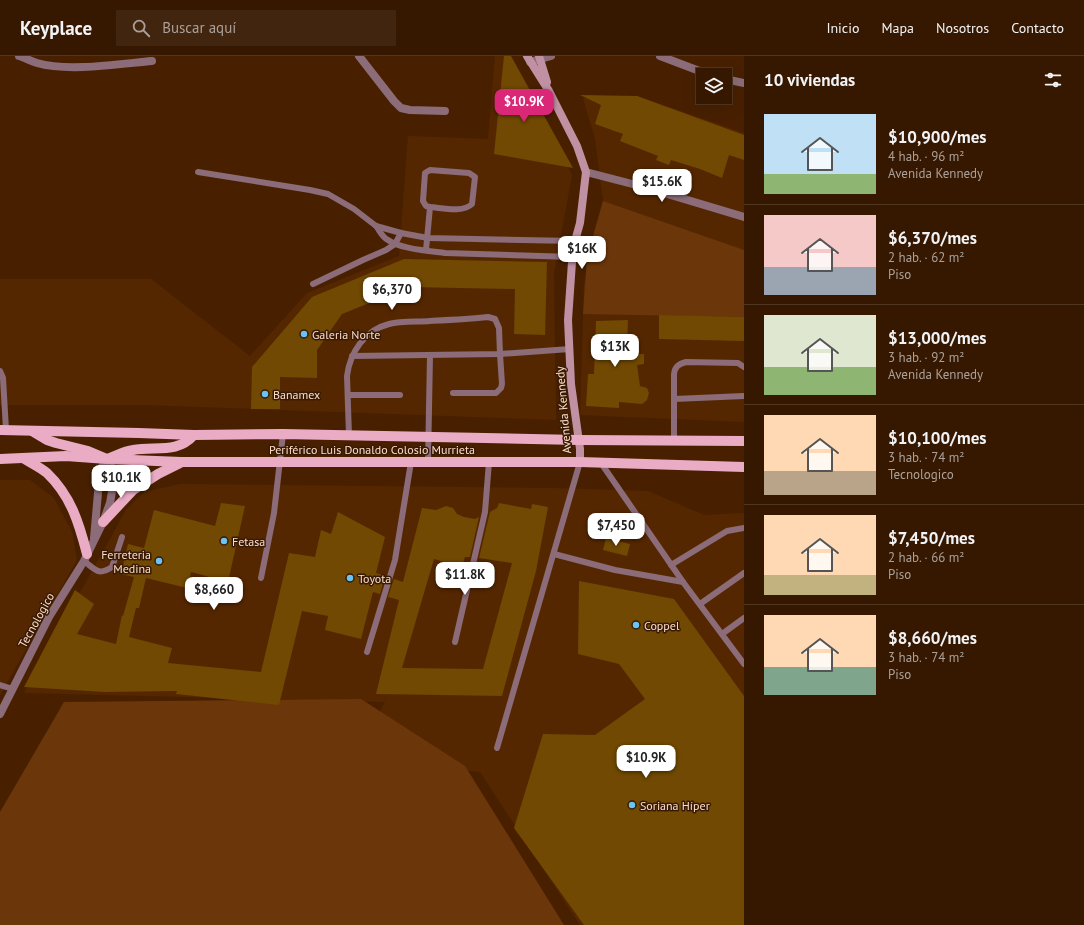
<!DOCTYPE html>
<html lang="es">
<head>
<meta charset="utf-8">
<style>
  body { margin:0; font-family:"PT Sans",sans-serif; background:#41250f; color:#f1f3f6; height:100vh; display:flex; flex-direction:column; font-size:15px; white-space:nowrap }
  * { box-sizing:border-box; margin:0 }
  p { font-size:13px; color:#aaa099 }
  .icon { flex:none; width:22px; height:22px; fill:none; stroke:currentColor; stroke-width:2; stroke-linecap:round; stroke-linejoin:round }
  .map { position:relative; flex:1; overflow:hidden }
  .sheet { display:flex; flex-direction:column; background:#361800; width:340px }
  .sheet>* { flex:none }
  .fabs { position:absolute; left:696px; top:12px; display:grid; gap:8px }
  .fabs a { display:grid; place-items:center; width:36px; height:36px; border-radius:0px; background:#361800; box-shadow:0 4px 16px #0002,0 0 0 1px #503722; font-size:20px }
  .price { position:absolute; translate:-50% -34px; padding:0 9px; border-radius:8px; background:#fff; color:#222; font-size:13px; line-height:26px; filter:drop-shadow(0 1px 2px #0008) }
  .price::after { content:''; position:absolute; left:50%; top:24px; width:12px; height:9px; margin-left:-6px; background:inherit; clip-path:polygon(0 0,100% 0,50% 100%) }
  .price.active { background:#db2777; color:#fff }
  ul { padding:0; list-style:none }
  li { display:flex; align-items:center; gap:12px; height:100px; padding:0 20px }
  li+li { border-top:1px solid #503722 }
  li span { display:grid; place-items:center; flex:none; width:112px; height:80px; border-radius:0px; color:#555 }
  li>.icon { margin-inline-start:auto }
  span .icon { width:48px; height:48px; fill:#fffc; stroke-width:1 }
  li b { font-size:17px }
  h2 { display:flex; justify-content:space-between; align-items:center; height:48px; padding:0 20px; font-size:17px }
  header { display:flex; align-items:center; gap:24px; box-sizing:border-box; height:56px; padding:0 20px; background:#361800; border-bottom:1px solid #503722 }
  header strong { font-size:19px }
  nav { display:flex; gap:22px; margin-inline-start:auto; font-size:14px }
  .search { width:280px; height:36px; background:#41250f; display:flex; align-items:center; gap:10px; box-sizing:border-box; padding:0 14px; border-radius:0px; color:#aaa099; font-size:15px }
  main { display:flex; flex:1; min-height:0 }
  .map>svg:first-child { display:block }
  .built { fill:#552701 }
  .green { fill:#6b360a }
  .building { fill:#714902 }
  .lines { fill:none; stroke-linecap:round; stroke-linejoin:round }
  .lane { stroke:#8b6c78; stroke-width:6 }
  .street { stroke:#8b6c78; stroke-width:8 }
  .secondary { stroke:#c090a3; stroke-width:8 }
  .primary { stroke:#eaacc4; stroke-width:10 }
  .poi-dot { fill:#6bc3f2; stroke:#371a05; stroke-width:1.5 }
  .labels { text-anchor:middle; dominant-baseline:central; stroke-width:3; stroke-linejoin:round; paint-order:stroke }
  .poi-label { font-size:12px; fill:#fddcc7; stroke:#371a05; text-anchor:start }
  .street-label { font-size:12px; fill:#fddcc7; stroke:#371a05 }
</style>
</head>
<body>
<header>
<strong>Keyplace</strong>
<div class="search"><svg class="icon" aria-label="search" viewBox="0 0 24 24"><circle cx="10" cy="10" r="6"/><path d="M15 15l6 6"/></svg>Buscar aquí</div>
<nav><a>Inicio</a><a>Mapa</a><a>Nosotros</a><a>Contacto</a></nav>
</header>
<main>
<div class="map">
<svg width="744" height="869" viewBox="0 0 744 869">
  <rect width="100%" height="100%" fill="#482000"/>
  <!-- built -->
  <g class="built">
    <path d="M495 0H511L572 119 554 217 556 364 144 349H0V223H151L250 300 307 237 399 200 408 80 488 83Z"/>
    <path d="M637 40 744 77V366L580 359 584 229 603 145 595 83 583 42Z"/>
    <path d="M0 424H30L54 442 72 476 77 504 0 639Z"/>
    <path d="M180 428 551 432 648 435 704 459 744 457V869H580L480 716 354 704 385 646 24 637 126 454 144 436Z"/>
  </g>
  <!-- green -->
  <g class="green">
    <path d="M603 145 744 194V261L583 258 587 201Z"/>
    <path d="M361 643 465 710 564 869H0V756L64 646Z"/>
  </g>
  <!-- building -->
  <g class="building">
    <path d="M504 0H511L573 112 494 98Z"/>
    <path d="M580 39 637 40 744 79V104L729 99 722 122 700 113 671 104 669 109 656 104 658 100 620 85 623 78 595 68 601 49Z"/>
    <path d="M404 203 547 206 545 279 514 278 515 233 409 231 342 258 317 294V322L280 321V353H251L252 311 312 241Z"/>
    <path d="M659 259 744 261V285L659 283Z"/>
    <path d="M628 264 627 288 635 291 638 298H644V308L637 309 640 330 647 332 649 337 647 344 642 348 619 346V352L586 350 588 318H594L596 265Z"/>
    <path d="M221 447 245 450 228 526 191 516 187 532 146 522 139 552H136L129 581 172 592 168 607 261 616 289 497 315 501 321 474 331 478 338 456 385 481 376 517 385 520 380 538 373 536 361 583 325 574 328 560 302 555 279 649 176 638 177 635 105 636 24 631 75 534 94 548 77 578 116 588 122 559 123 560 134 521 121 518 128 488 144 492 154 454 215 470Z"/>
    <path d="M499 447 531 453 532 448 548 451 536 515 502 640 376 638 399 544 388 541 394 523 403 526 422 452 436 454 446 450 453 452 457 458 464 461 475 463 479 461 470 501H465L462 511 434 503 402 612 483 613 512 507 479 502 490 456 497 452Z"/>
    <path d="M606 482 630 488 627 500 603 494Z"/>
    <path d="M579 525 674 543 744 640V869H584L514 772 543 678 595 679 645 643 619 608 578 598Z"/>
  </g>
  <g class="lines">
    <!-- lane -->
    <g class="lane">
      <path d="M198 116 310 134 328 138 354 153 376 170 401 177 428 182 575 185"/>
      <path d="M376 170C380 175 382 181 388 184 400 193 430 195 445 197L573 201"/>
      <path d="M426 194 430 151C443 152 463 157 472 148L475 121 469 117 430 114 425 117 423 145 426 150 430 151"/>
      <path d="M313 228 363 204 386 194 395 188 401 177"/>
      <path d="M352 300 500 298 570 293"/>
      <path d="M0 315 3 322 6 374"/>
      <path d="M348 339H400"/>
      <path d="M674 343 744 340"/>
      <path d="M349 380 347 320C350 296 365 274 389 268 401 265 417 266 430 265 449 264 469 263 488 261L495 263 499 272 500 298 502 328 501 332 496 337H453"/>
      <path d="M674 384V318C675 310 679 308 686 306L738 307 744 311"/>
      <path d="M428 406 430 299"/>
      <path d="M601 407 683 526 744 608"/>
      <path d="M554 498 615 514 683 526"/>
      <path d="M84 505C96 514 98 520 112 511L122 481"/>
      <path d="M671 509 727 475 744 472"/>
      <path d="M261 522 274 457 283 378"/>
      <path d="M700 548 744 517"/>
      <path d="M722 578 744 562"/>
      <path d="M455 586 485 456 489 406"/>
      <path d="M367 596 395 504 411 406"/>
      <path d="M0 629 13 633"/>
      <path d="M497 692 580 406"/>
    </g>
    <!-- street -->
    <g class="street">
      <path d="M19 0C25 2 31 5 37 7 68 16 119 8 152 5"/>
      <path d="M359 0 394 45 401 52 410 54 445 55"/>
      <path d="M660 0 710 19"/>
      <path d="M530 6 551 0"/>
      <path d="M725 23 744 27"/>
      <path d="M586 116 644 131 744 161"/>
      <path d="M0 658 49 561 84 505 103 466 110 447 114 424 111 410 107 403 100 414 94 482"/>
    </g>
    <!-- secondary -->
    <g class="secondary">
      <path d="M527 0 549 35 577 90 586 116 580 167 575 185 572 206 568 264 571 328 580 393V406"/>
      <path d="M539 0 547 26"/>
    </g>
    <!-- primary -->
    <g class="primary">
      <path d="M0 374 139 377 194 379 283 378 579 384 744 385"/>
      <path d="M32 375 47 384 56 387 88 395 107 403C116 400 124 395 133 394 156 390 177 398 194 379"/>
      <path d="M23 402C31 407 40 411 47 417 71 440 79 467 87 498"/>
      <path d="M0 403 66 400 107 403 181 406H580L744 411"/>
      <path d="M103 466 133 434 158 418 180 407"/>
    </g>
  </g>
  <!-- markers -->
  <g class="poi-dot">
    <circle cx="304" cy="278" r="4"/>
    <circle cx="265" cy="338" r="4"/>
    <circle cx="224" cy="485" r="4"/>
    <circle cx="159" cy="505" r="4"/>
    <circle cx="350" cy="522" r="4"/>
    <circle cx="636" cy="569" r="4"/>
    <circle cx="632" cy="749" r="4"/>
  </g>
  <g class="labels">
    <!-- poi labels -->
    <g class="poi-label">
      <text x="312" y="278">Galeria Norte</text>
      <text x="273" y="338">Banamex</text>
      <text x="232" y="485">Fetasa</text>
      <text x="151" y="498" text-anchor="end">Ferreteria<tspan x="151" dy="14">Medina</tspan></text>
      <text x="358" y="522">Toyota</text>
      <text x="644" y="569">Coppel</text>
      <text x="640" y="749">Soriana Híper</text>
    </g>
    <!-- street labels -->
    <g class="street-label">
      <text transform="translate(563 354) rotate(-95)">Avenida Kennedy</text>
      <text x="372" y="393">Periférico Luis Donaldo Colosio Murrieta</text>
      <text transform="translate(36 564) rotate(-61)">Tecnologico</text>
    </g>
  </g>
</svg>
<div class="fabs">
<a><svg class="icon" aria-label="layers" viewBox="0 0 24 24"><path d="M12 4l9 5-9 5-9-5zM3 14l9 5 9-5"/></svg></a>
</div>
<b class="price active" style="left:524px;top:67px">$10.9K</b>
<b class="price" style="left:662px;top:147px">$15.6K</b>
<b class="price" style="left:582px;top:214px">$16K</b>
<b class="price" style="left:392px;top:255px">$6,370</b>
<b class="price" style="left:615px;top:312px">$13K</b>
<b class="price" style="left:121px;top:443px">$10.1K</b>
<b class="price" style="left:616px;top:491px">$7,450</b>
<b class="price" style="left:465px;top:540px">$11.8K</b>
<b class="price" style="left:214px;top:555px">$8,660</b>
<b class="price" style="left:646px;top:723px">$10.9K</b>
</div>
<section class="sheet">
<h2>10 viviendas<svg class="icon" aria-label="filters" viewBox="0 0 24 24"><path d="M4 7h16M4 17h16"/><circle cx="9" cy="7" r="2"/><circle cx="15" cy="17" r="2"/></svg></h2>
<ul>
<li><span style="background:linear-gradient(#bfe0f5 75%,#8fb573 0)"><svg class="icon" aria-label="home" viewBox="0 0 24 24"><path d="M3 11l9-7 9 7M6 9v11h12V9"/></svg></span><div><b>$10,900/mes</b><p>4 hab. · 96 m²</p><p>Avenida Kennedy</p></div></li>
<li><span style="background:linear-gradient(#f6c9c9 65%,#9aa5b1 0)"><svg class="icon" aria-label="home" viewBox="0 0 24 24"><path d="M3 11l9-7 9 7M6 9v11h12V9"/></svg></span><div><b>$6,370/mes</b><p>2 hab. · 62 m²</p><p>Piso</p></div></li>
<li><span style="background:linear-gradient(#dfe7d0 65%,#8fb573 0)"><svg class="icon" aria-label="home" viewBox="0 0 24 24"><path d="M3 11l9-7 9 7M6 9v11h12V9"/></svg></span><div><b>$13,000/mes</b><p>3 hab. · 92 m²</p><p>Avenida Kennedy</p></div></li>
<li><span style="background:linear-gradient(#ffd9b3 70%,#b9a48a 0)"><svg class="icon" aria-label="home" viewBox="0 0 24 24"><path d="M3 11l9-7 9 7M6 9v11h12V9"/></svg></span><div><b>$10,100/mes</b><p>3 hab. · 74 m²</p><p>Tecnologico</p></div></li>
<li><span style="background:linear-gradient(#ffd9b3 75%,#c2b280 0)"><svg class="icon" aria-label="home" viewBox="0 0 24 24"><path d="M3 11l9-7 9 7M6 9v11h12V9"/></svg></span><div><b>$7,450/mes</b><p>2 hab. · 66 m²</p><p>Piso</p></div></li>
<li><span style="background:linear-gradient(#ffd9b3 65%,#7fa58c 0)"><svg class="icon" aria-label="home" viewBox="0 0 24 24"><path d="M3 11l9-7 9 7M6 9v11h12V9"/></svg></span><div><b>$8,660/mes</b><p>3 hab. · 74 m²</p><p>Piso</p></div></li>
</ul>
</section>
</main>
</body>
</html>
